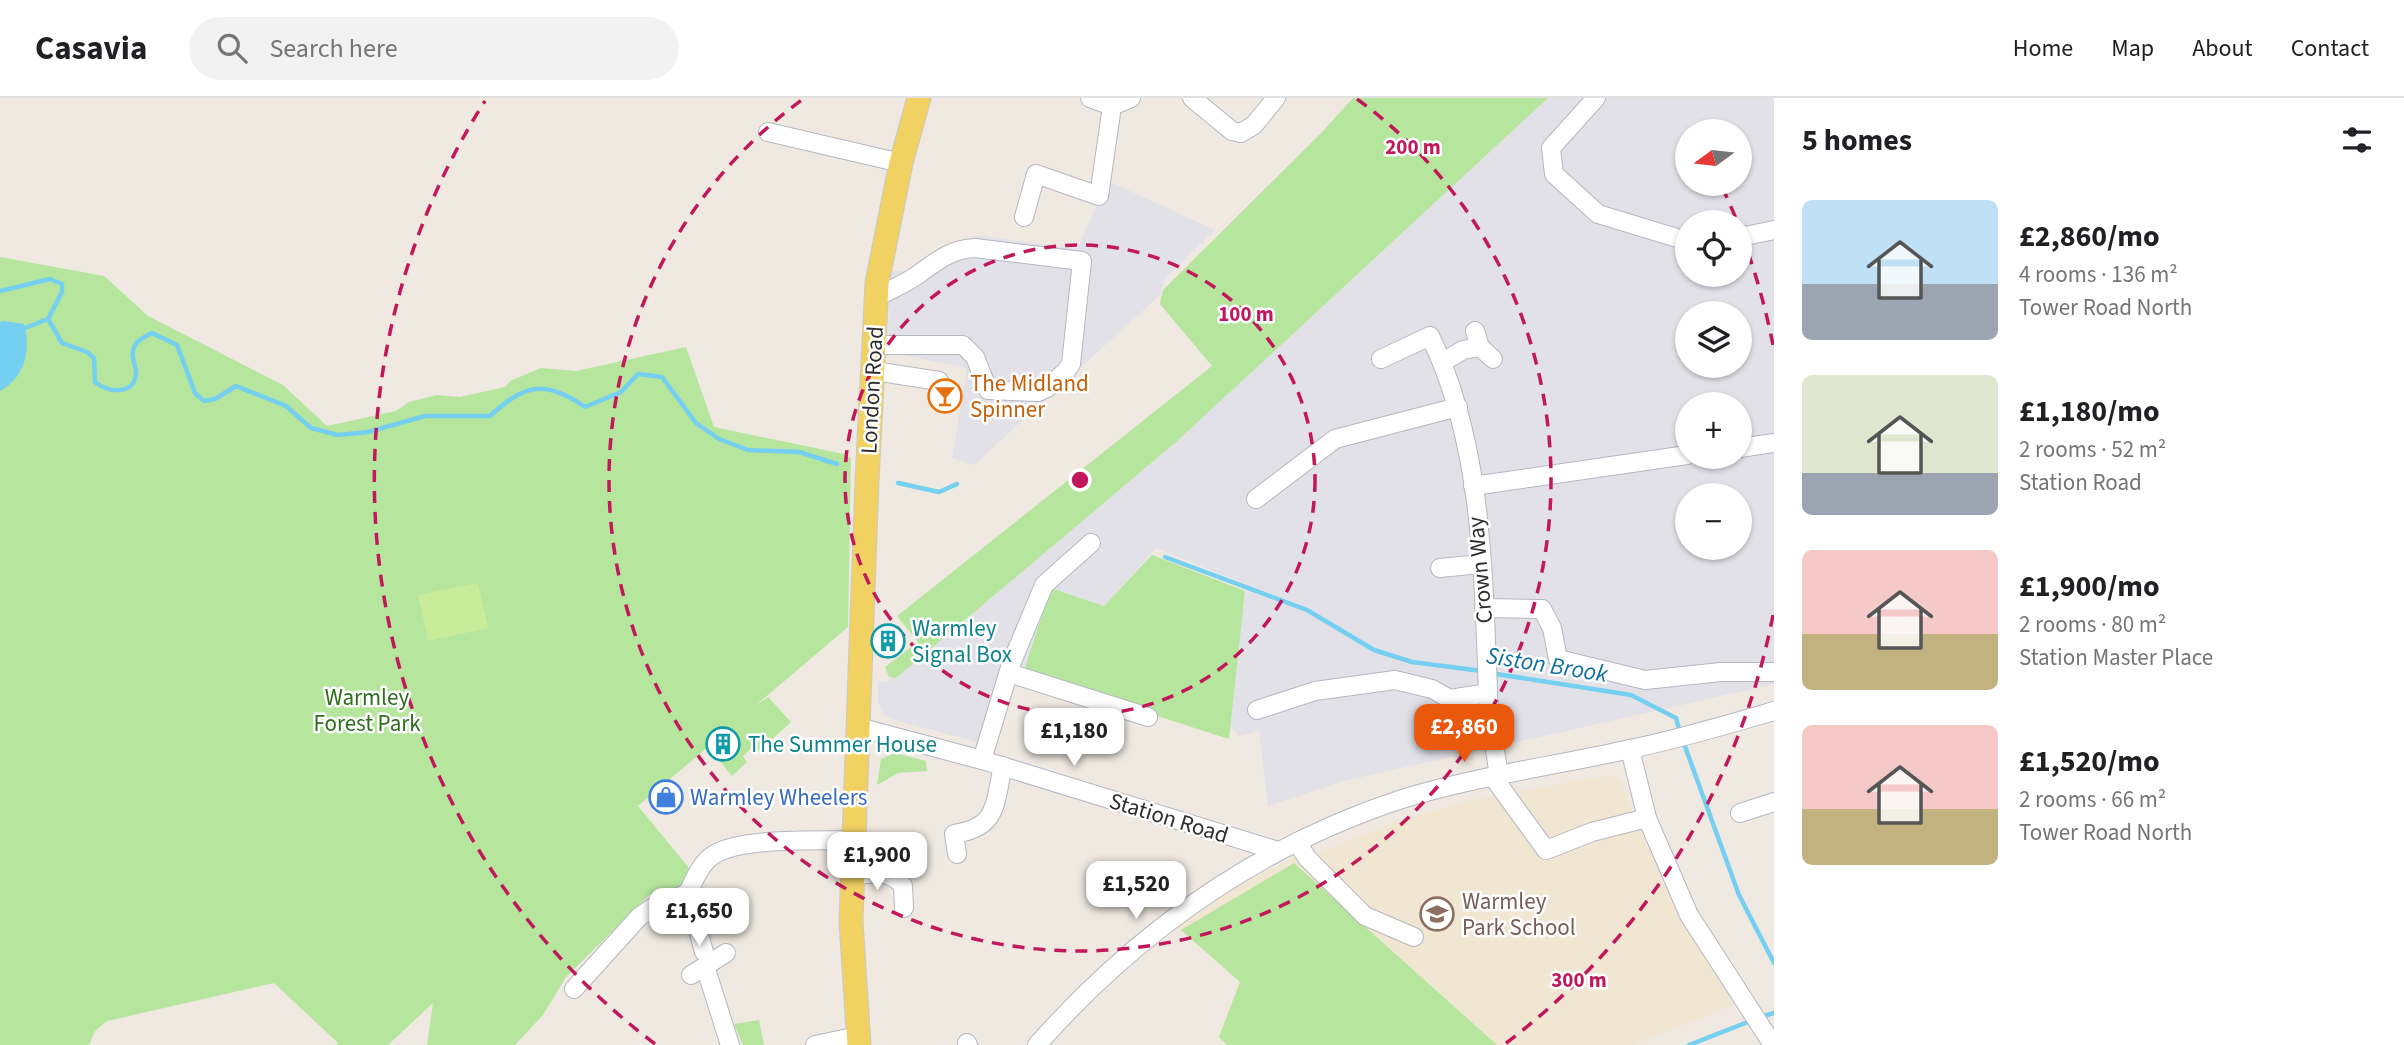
<!DOCTYPE html>
<html lang="en">
<head>
<meta charset="utf-8">
<style>
  body { margin:0; font-family:"Source Sans 3",sans-serif; background:#f2f2f2; color:#202124; height:100vh; display:flex; flex-direction:column; font-size:26px; white-space:nowrap }
  * { box-sizing:border-box; margin:0 }
  p { font-size:23px; color:#757577 }
  .icon { flex:none; width:38px; height:38px; fill:none; stroke:currentColor; stroke-width:2; stroke-linecap:round; stroke-linejoin:round }
  .map { position:relative; flex:1; overflow:hidden }
  .side { display:flex; flex-direction:column; background:#fff; width:630px }
  .side>* { flex:none }
  .needle { width:46px; rotate:255deg }
  .controls { position:absolute; left:1675px; top:21px; display:grid; gap:14px }
  .controls a { display:grid; place-items:center; width:77px; height:77px; border-radius:50%; background:#fff; box-shadow:0 2px 5px #0004; font-size:35px }
  .price { position:absolute; translate:-50% -60px; padding:0 16px; border-radius:14px; background:#fff; color:#222; font-size:23px; line-height:46px; filter:drop-shadow(0 2px 4px #0008) }
  .price::after { content:''; position:absolute; left:50%; top:42px; width:21px; height:16px; margin-left:-10px; background:inherit; clip-path:polygon(0 0,100% 0,50% 100%) }
  .price.on { background:#ea580c; color:#fff }
  ul { padding:0; list-style:none }
  li { display:flex; align-items:center; gap:21px; height:175px; padding:0 28px }
  li span { display:grid; place-items:center; flex:none; width:196px; height:140px; border-radius:10px; color:#555 }
  li>.icon { margin-inline-start:auto }
  span .icon { width:84px; height:84px; fill:#fffc; stroke-width:1 }
  li b { font-size:30px }
  h2 { display:flex; justify-content:space-between; align-items:center; height:84px; padding:0 28px; font-size:30px }
  header { display:flex; align-items:center; gap:42px; box-sizing:border-box; height:98px; padding:0 35px; background:#fff; border-bottom:2px solid #e0e0e0 }
  header strong { font-size:33px }
  nav { display:flex; gap:38px; margin-inline-start:auto; font-size:24px }
  .search { width:490px; height:63px; background:#f2f2f2; display:flex; align-items:center; gap:18px; box-sizing:border-box; padding:0 24px; border-radius:38px; color:#757577; font-size:26px }
  main { display:flex; flex:1; min-height:0 }
  .map>svg:first-child { display:block }
  .industrial { fill:#e3e1e8; fill-rule:evenodd }
  .education { fill:#f0e6d1 }
  .green { fill:#b6e59e }
  .pitch { fill:#c9ec9a }
  .water { fill:#75cff0 }
  .lines { fill:none; stroke-linecap:round; stroke-linejoin:round }
  .stream { stroke:#75cff0; stroke-width:4.5 }
  .minor-casing { stroke:#b4b7c1; stroke-width:20 }
  .major-casing { stroke:#c9c9c9; stroke-width:25 }
  .minor { stroke:#fff; stroke-width:18 }
  .major { stroke:#f2d163; stroke-width:23 }
  .ring { fill:none; stroke:#c2185b; stroke-width:3.5; stroke-dasharray:12 9 }
  .labels { text-anchor:middle; dominant-baseline:central; stroke-width:5; stroke-linejoin:round; paint-order:stroke }
  .food-label { font-size:23px; fill:#c56008; stroke:#fff; text-anchor:start }
  .street-label { font-size:23px; fill:#2e2e2e; stroke:#fff }
  .culture-label { font-size:23px; fill:#0d838f; stroke:#fff; text-anchor:start }
  .park-label { font-size:23px; fill:#2c6e1b; stroke:#fff }
  .shop-label { font-size:23px; fill:#366cbe; stroke:#fff; text-anchor:start }
  .education-label { font-size:23px; fill:#785e54; stroke:#fff; text-anchor:start }
  .water-label { font-size:24px; font-style:italic; fill:#0d6fa3; stroke:#fff }
  .centre { fill:#c2185b; stroke:#fff; stroke-width:3.5 }
  .ring-label { font-size:21px; text-anchor:middle; font-weight:bold; fill:#c2185b; stroke:#fff; stroke-width:5; stroke-linejoin:round; paint-order:stroke }
</style>
</head>
<body>
<header>
<strong>Casavia</strong>
<div class="search"><svg class="icon" aria-label="search" viewBox="0 0 24 24"><circle cx="10" cy="10" r="6"/><path d="M15 15l6 6"/></svg>Search here</div>
<nav><a>Home</a><a>Map</a><a>About</a><a>Contact</a></nav>
</header>
<main>
<div class="map">
<svg width="1774" height="947" viewBox="0 0 1774 947">
  <rect width="100%" height="100%" fill="#efe9e1"/>
  <!-- industrial -->
  <g class="industrial">
    <path d="M1548 0H1774V586L1344 683 1268 708 1259 633 1238 638 1225 620 1247 487 1156 450 1104 508 1051 490 1024 572 1006 566 981 645 891 621 884 616 878 604V584L888 583 1175 345ZM1687 33H1740V86H1687ZM1687 124H1740V177H1687ZM1687 215H1740V268H1687ZM1687 306H1740V359H1687ZM1687 397H1740V450H1687Z"/>
    <path d="M1108 83 1215 132 1163 183 1160 197 974 367 952 360 967 270 888 254 889 172 920 175 975 137 1077 151Z"/>
  </g>
  <!-- education -->
  <path class="education" d="M1610 677 1620 683 1672 804 1733 907 1633 947H1227L1219 939 1240 884 1176 828 1240 787 1293 760H1307L1395 724 1472 702Z"/>
  <!-- green -->
  <g class="green">
    <path d="M1353 0H1548L1175 345 896 580 889 579 885 569 918 544 897 518 1212 268 1160 206 1163 192 1322 34Z"/>
    <path d="M0 159 104 178 148 218 283 287 327 328 396 313 409 304 437 297 460 299 505 289 510 283 541 270 576 273 686 249 714 329 844 356 851 360 848 529 755 608 768 599 791 624 758 654 753 649 743 658 747 664 732 678 708 649 638 708 689 770 681 788 649 797 566 879 543 917 515 947H427L433 905 388 947H336L338 945 274 885 107 923 95 933 89 947H0Z"/>
    <path d="M1152 457 1245 493 1229 641 1023 575 1051 490 1104 508Z"/>
    <path d="M895 655 926 663 927 673 898 675 877 687 881 661Z"/>
    <path d="M1294 765 1497 947H1227L1219 939 1240 884 1181 832Z"/>
    <path d="M759 922 764 947H743L734 926Z"/>
  </g>
  <!-- pitch -->
  <path class="pitch" d="M478 485 488 530 428 543 418 497Z"/>
  <!-- water -->
  <path class="water" d="M4 223 24 226C31 253 25 279 0 293V224Z"/>
  <g class="lines">
    <!-- stream -->
    <g class="stream">
      <path d="M0 193 50 181 62 186V194L48 221"/>
      <path d="M25 230 48 221 62 245 87 254 94 260 95 284C107 294 133 298 136 277 137 269 131 261 133 254 134 243 143 240 152 235L177 247 195 295 204 303 215 301 236 288 286 308 311 330 338 337 368 334 425 318H490C524 286 545 281 585 309L621 294 638 276 662 279 696 325 719 341 748 352 799 354 837 366"/>
      <path d="M898 385 939 394 957 386"/>
      <path d="M1165 459 1307 512 1374 552 1412 564 1482 573"/>
      <path d="M1490 575 1631 597 1676 620 1680 635"/>
      <path d="M1683 643 1739 797 1774 865"/>
      <path d="M1761 919 1774 915"/>
      <path d="M1689 947 1753 922"/>
    </g>
    <defs>
      <g id="minor">
        <path d="M1090 0 1112 8 1131 0"/>
        <path d="M1192 0 1232 33 1241 35 1254 27 1276 0"/>
        <path d="M1596 0 1551 50 1554 76 1598 116 1687 143"/>
        <path d="M768 34 901 65"/>
        <path d="M1024 119 1036 76 1099 98 1112 8"/>
        <path d="M1740 139 1774 132"/>
        <path d="M1475 233 1480 249"/>
        <path d="M875 247H963L975 259 988 292 1038 294 1047 290 1066 273 1071 266 1082 163 975 150C950 151 936 164 916 178 904 186 890 192 877 199"/>
        <path d="M1381 261 1430 238C1483 346 1483 475 1488 593 1489 621 1495 650 1499 678"/>
        <path d="M1443 264 1463 252 1480 249 1493 261"/>
        <path d="M874 273 939 283"/>
        <path d="M1740 350 1774 345"/>
        <path d="M1473 388 1687 357"/>
        <path d="M1256 401 1335 341 1458 309"/>
        <path d="M1440 470 1480 466"/>
        <path d="M1484 510 1542 511 1552 530 1558 561 1645 582 1721 574H1774"/>
        <path d="M1009 575 1148 619"/>
        <path d="M1257 612 1315 593 1395 582 1432 591 1450 601 1488 595"/>
        <path d="M858 629 982 662 1278 753"/>
        <path d="M1630 651 1647 720 1689 817 1773 947"/>
        <path d="M982 662 1011 566 1044 487 1091 445"/>
        <path d="M1493 679 1546 752 1592 734 1647 720"/>
        <path d="M1740 715 1774 704"/>
        <path d="M1297 744 1307 760 1365 818 1414 839"/>
        <path d="M957 756 954 736C999 729 994 706 1003 668"/>
        <path d="M853 778C872 775 889 771 903 788L904 810"/>
        <path d="M704 854 688 795C694 782 701 764 715 756 743 739 820 743 854 742"/>
        <path d="M705 868 730 947"/>
        <path d="M691 877 726 855"/>
        <path d="M574 891 639 819 652 810 688 795"/>
        <path d="M967 945 968 947"/>
        <path d="M815 947 858 938"/>
        <path d="M1037 947C1137 834 1258 748 1402 701 1476 678 1555 668 1630 651 1679 641 1726 627 1774 613"/>
      </g>
      <path id="major" d="M859 947 851 823 867 383 877 185 901 65 919 0"/>
    </defs>
    <!-- minor casing -->
    <use href="#minor" class="minor-casing"/>
    <!-- major casing -->
    <use href="#major" class="major-casing"/>
    <!-- minor -->
    <use href="#minor" class="minor"/>
    <!-- major -->
    <use href="#major" class="major"/>
  </g>
  <!-- distance rings -->
  <g class="ring">
    <circle cx="1080" cy="382" r="235"/>
    <path d="M1357 1A471 471 0 1 1 803 1"/>
    <path d="M1773 517A706 706 0 0 1 1505 946M655 946A706 706 0 0 1 485 3M1722 89A706 706 0 0 1 1737 123M1741 135A706 706 0 0 1 1773 247"/>
  </g>
  <!-- icons -->
  <defs>
    <symbol id="bar-ring" viewBox="-11 -11 22 22"><circle r="9.5" fill="#fff" stroke="#e8710a" stroke-width="1.5"/><path d="M-6-5H6L.8 .8V4.5H3.5V6h-7V4.5H-.8V.8Z" fill="#e8710a"/></symbol>
    <symbol id="building-ring" viewBox="-11 -11 22 22"><circle r="9.5" fill="#fff" stroke="#0f9aa8" stroke-width="1.5"/><path d="M-4-6H4V6H1V3H-1V6H-4ZM-2.5-4.3h1.7v1.8h-1.7ZM.8-4.3h1.7v1.8H.8ZM-2.5-1h1.7V.8h-1.7ZM.8-1h1.7V.8H.8Z" fill="#0f9aa8"/></symbol>
    <symbol id="shop-ring" viewBox="-11 -11 22 22"><circle r="9.5" fill="#fff" stroke="#3f7fe0" stroke-width="1.5"/><path d="M-5-2.5h2.3a2.7 3.5 0 0 1 5.4 0H5L5.5 6h-11ZM-1.5-2.5h3a1.5 2.3 0 0 0-3 0Z" fill="#3f7fe0"/></symbol>
    <symbol id="school-ring" viewBox="-11 -11 22 22"><circle r="9.5" fill="#fff" stroke="#8d6e63" stroke-width="1.5"/><path d="M0-5L7-2L0 1L-7-2ZM-4 1L0 2.5L4 1V4Q0 6-4 4Z" fill="#8d6e63"/></symbol>
  </defs>
  <g fill-rule="evenodd">
    <use href="#bar-ring" x="926" y="279" width="38" height="38"/>
    <use href="#building-ring" x="869" y="524" width="38" height="38"/>
    <use href="#building-ring" x="704" y="627" width="38" height="38"/>
    <use href="#shop-ring" x="647" y="680" width="38" height="38"/>
    <use href="#school-ring" x="1418" y="797" width="38" height="38"/>
  </g>
  <g class="labels">
    <!-- food labels -->
    <g class="food-label">
      <text x="970" y="285">The Midland<tspan x="970" dy="26">Spinner</tspan></text>
    </g>
    <!-- street labels -->
    <g class="street-label">
      <text transform="translate(872 292) rotate(-87)">London Road</text>
      <text transform="translate(1480 472) rotate(-95)">Crown Way</text>
      <text transform="translate(1169 720) rotate(17)">Station Road</text>
    </g>
    <!-- culture labels -->
    <g class="culture-label">
      <text x="912" y="530">Warmley<tspan x="912" dy="26">Signal Box</tspan></text>
      <text x="748" y="646">The Summer House</text>
    </g>
    <!-- park labels -->
    <g class="park-label">
      <text x="367" y="599">Warmley<tspan x="367" dy="26">Forest Park</tspan></text>
    </g>
    <!-- shop labels -->
    <g class="shop-label">
      <text x="690" y="699">Warmley Wheelers</text>
    </g>
    <!-- education labels -->
    <g class="education-label">
      <text x="1462" y="803">Warmley<tspan x="1462" dy="26">Park School</tspan></text>
    </g>
    <!-- water labels -->
    <g class="water-label">
      <text transform="translate(1547 567) rotate(9)">Siston Brook</text>
    </g>
  </g>
  <circle cx="1080" cy="382" r="10" class="centre"/>
  <g class="ring-label">
    <text x="1413" y="56">200 m</text>
    <text x="1246" y="223">100 m</text>
    <text x="1579" y="889">300 m</text>
  </g>
</svg>
<div class="controls">
<a><svg class="needle" viewBox="-14 -14 28 28"><path d="M0-13l5 13h-10z" fill="#e53935"/><path d="M0 13l5-13h-10z" fill="#757577"/></svg></a>
<a><svg class="icon" aria-label="locate" viewBox="0 0 24 24"><circle cx="12" cy="12" r="6"/><path d="M12 2v4M12 18v4M2 12h4M18 12h4"/></svg></a>
<a><svg class="icon" aria-label="layers" viewBox="0 0 24 24"><path d="M12 4l9 5-9 5-9-5zM3 14l9 5 9-5"/></svg></a>
<a>+</a>
<a>−</a>
</div>
<b class="price on" style="left:1464px;top:666px">£2,860</b>
<b class="price" style="left:1074px;top:670px">£1,180</b>
<b class="price" style="left:877px;top:794px">£1,900</b>
<b class="price" style="left:1136px;top:823px">£1,520</b>
<b class="price" style="left:699px;top:850px">£1,650</b>
</div>
<section class="side">
<h2>5 homes<svg class="icon" aria-label="filters" viewBox="0 0 24 24"><path d="M4 7h16M4 17h16"/><circle cx="9" cy="7" r="2"/><circle cx="15" cy="17" r="2"/></svg></h2>
<ul>
<li><span style="background:linear-gradient(#bfe0f5 60%,#9aa5b1 0)"><svg class="icon" aria-label="home" viewBox="0 0 24 24"><path d="M3 11l9-7 9 7M6 9v11h12V9"/></svg></span><div><b>£2,860/mo</b><p>4 rooms · 136 m²</p><p>Tower Road North</p></div></li>
<li><span style="background:linear-gradient(#dfe7d0 70%,#9aa5b1 0)"><svg class="icon" aria-label="home" viewBox="0 0 24 24"><path d="M3 11l9-7 9 7M6 9v11h12V9"/></svg></span><div><b>£1,180/mo</b><p>2 rooms · 52 m²</p><p>Station Road</p></div></li>
<li><span style="background:linear-gradient(#f6c9c9 60%,#c2b280 0)"><svg class="icon" aria-label="home" viewBox="0 0 24 24"><path d="M3 11l9-7 9 7M6 9v11h12V9"/></svg></span><div><b>£1,900/mo</b><p>2 rooms · 80 m²</p><p>Station Master Place</p></div></li>
<li><span style="background:linear-gradient(#f6c9c9 60%,#c2b280 0)"><svg class="icon" aria-label="home" viewBox="0 0 24 24"><path d="M3 11l9-7 9 7M6 9v11h12V9"/></svg></span><div><b>£1,520/mo</b><p>2 rooms · 66 m²</p><p>Tower Road North</p></div></li>
</ul>
</section>
</main>
</body>
</html>
